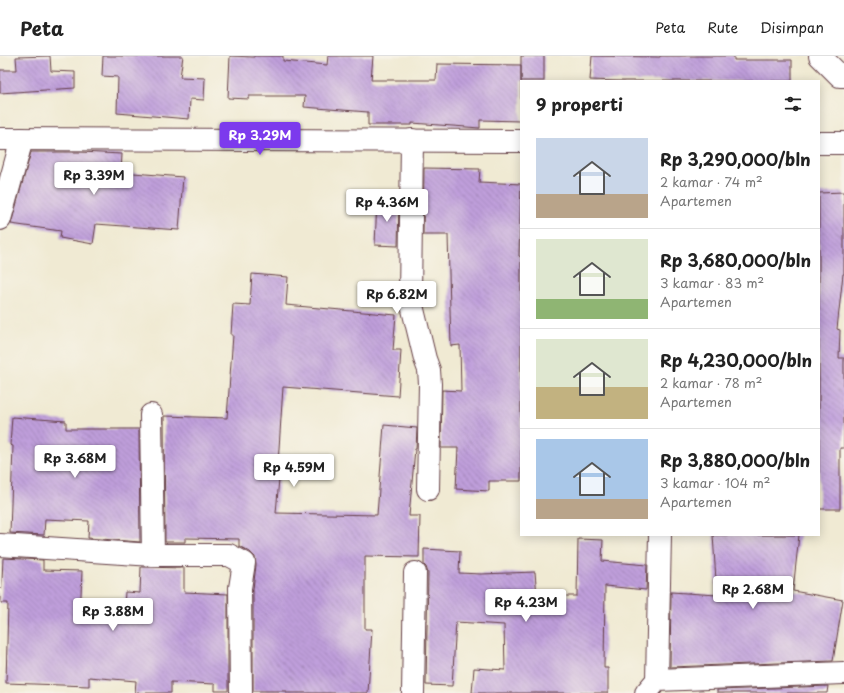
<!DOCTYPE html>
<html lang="id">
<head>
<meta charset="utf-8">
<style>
  body { margin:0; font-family:"Playpen Sans",sans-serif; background:#f2f2f2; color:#222; height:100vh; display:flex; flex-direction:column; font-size:15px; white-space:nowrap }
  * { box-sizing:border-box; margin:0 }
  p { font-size:13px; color:#767676 }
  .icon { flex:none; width:22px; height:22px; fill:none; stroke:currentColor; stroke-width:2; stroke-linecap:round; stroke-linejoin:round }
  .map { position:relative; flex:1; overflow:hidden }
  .details { position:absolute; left:520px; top:24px; width:300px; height:456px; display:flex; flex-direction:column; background:#fff; border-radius:0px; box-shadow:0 2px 10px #0003 }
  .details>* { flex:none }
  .price { position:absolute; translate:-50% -34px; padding:0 9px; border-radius:4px; background:#fff; color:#222; font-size:13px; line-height:26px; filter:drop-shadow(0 1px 2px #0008) }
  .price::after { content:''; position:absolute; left:50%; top:24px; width:12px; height:9px; margin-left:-6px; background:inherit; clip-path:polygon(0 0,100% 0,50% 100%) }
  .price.active { background:#7c3aed; color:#fff }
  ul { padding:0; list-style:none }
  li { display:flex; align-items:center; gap:12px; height:100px; padding:0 16px }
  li+li { border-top:1px solid #e0e0e0 }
  li span { display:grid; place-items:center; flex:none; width:112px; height:80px; border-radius:0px; color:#555 }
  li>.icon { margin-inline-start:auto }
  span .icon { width:48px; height:48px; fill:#fffc; stroke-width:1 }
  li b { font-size:17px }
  h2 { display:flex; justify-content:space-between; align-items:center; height:48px; padding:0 16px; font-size:17px }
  header { display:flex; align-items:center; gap:24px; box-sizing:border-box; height:56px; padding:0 20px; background:#fff; border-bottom:1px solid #e0e0e0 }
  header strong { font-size:19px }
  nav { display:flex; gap:22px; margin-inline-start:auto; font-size:14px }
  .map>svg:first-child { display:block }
  .building { fill:url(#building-back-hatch) }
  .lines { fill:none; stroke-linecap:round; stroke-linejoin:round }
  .minor-casing { stroke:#633d44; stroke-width:24 }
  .minor { stroke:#fff; stroke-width:22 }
</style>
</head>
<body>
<header>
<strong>Peta</strong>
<nav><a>Peta</a><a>Rute</a><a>Disimpan</a></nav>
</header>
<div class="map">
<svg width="844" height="637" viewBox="0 0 844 637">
  <defs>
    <pattern id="building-back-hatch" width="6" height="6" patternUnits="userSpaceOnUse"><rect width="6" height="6" fill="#bf9fdb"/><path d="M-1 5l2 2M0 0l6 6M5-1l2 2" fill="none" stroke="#9d81b2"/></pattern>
  </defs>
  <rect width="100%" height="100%" fill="#f7f3e8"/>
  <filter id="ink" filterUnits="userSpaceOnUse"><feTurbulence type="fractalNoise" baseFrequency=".025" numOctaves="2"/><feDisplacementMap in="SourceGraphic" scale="8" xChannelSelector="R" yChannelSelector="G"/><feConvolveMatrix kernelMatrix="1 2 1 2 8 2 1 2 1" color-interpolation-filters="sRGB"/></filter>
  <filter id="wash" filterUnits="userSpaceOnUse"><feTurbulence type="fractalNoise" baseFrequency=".012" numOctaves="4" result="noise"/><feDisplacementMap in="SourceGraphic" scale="16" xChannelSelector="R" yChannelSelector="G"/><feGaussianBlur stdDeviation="0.9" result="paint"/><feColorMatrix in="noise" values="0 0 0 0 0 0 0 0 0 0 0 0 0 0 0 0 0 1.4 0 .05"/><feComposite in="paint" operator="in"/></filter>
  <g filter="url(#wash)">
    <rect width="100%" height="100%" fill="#f0ead3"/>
    <g id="blocks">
      <!-- building -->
      <g class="building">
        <path d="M50 0 51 15 75 16V32L0 37V14H17L16 1Z"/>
        <path d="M103 0H183L180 21 205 22 204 44 190 43 189 63 117 57 118 21 102 20Z"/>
        <path d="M230 0 254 1V0H283V5L327 9 328 0H373L371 24H436L437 8 521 9V65L480 64V72L412 67V69H368V56L304 51 305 40H249V43L228 42Z"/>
        <rect x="521" y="0" width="23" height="25"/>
        <path d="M592 0 660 1V0H734V4H792V25H619L590 24Z"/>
        <path d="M31 96H80L122 98 121 116 183 121 179 174 96 168 93 188 60 182 61 175 11 168Z"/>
        <path d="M424 112 480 113 479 126 521 128 519 200 521 201V425H489V435L456 433 458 392H441L442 334 461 335 460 289 451 290 448 179H423Z"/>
        <path d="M844 136V218H843L837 273 840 274 839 302H844V392H840V453H819V137Z"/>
        <path d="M377 144 399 145 398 190 375 189Z"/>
        <path d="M252 218 288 221 286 249 396 259 393 294H401L398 340 283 331 277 423H279L276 457 377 459 384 369 417 372 416 393H415L409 460H420L419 501 365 500V573H372L368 637H287V635H253V533L256 509 255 501 250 496 239 490V483L185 482V486H165L164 360 227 362 233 279H231L233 248 250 249Z"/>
        <path d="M12 361 66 365V373H139L140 486 88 482 89 465 45 463 44 479 10 477 13 390 10 389Z"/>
        <path d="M713 479H799L793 535 843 544 833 605 670 611 671 536 717 539Z"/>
        <path d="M578 483 603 484 602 505 647 509 646 534 605 530 604 612H608V637H472L474 612 505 614 504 569 456 566 452 630 426 629 428 517 426 511 424 509V493L460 495 459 517 481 518 535 516 537 540H577Z"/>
        <path d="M3 502 43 504V514L82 515 80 562 123 565 125 536 140 537 141 511 184 512V536L228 538V635H215V628L171 626V637H135L136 625 89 621V630L6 627 8 547H1Z"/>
        <path d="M828 630 827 637H717V634Z"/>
      </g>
    </g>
  </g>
  <g filter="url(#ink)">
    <use href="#blocks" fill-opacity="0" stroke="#633d44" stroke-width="1"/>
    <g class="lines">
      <defs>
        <g id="minor">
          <path d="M820 0 840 20H844"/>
          <path d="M0 83 521 85"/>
          <path d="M412 84 410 241 425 303 429 314 430 328 428 433"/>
          <path d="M819 87H844"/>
          <path d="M0 163 22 83"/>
          <path d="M151 359 153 499"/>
          <path d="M0 489 153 499H229L244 507 240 532 241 637"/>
          <path d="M657 624 660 479"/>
          <path d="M413 637 415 517"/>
          <path d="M646 637 657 624 844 617"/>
        </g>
      </defs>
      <!-- minor casing -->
      <use href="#minor" class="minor-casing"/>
      <!-- minor -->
      <use href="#minor" class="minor"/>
    </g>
  </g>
</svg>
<b class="price active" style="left:260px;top:100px">Rp 3.29M</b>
<b class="price" style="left:94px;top:140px">Rp 3.39M</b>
<b class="price" style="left:387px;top:167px">Rp 4.36M</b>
<b class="price" style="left:397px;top:259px">Rp 6.82M</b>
<b class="price" style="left:75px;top:423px">Rp 3.68M</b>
<b class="price" style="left:294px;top:432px">Rp 4.59M</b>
<b class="price" style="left:753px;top:554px">Rp 2.68M</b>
<b class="price" style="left:526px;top:567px">Rp 4.23M</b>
<b class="price" style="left:113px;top:576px">Rp 3.88M</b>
<section class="details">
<h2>9 properti<svg class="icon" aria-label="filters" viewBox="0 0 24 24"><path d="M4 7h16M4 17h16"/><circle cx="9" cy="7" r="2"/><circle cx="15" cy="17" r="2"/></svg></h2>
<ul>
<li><span style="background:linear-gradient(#c9d6e8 70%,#b9a48a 0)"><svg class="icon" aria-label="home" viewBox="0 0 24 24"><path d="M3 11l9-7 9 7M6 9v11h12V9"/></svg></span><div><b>Rp 3,290,000/bln</b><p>2 kamar · 74 m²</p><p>Apartemen</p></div></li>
<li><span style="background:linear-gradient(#dfe7d0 75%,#8fb573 0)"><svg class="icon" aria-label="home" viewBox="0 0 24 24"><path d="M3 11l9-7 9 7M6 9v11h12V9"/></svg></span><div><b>Rp 3,680,000/bln</b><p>3 kamar · 83 m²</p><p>Apartemen</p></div></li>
<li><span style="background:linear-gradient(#dfe7d0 60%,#c2b280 0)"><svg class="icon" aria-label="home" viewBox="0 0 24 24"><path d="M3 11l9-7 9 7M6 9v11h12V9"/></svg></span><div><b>Rp 4,230,000/bln</b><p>2 kamar · 78 m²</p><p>Apartemen</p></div></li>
<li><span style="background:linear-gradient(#a9c7e8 75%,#b9a48a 0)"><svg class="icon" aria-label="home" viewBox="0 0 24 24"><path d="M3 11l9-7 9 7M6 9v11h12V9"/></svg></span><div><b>Rp 3,880,000/bln</b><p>3 kamar · 104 m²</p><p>Apartemen</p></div></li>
</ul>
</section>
</div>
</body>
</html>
